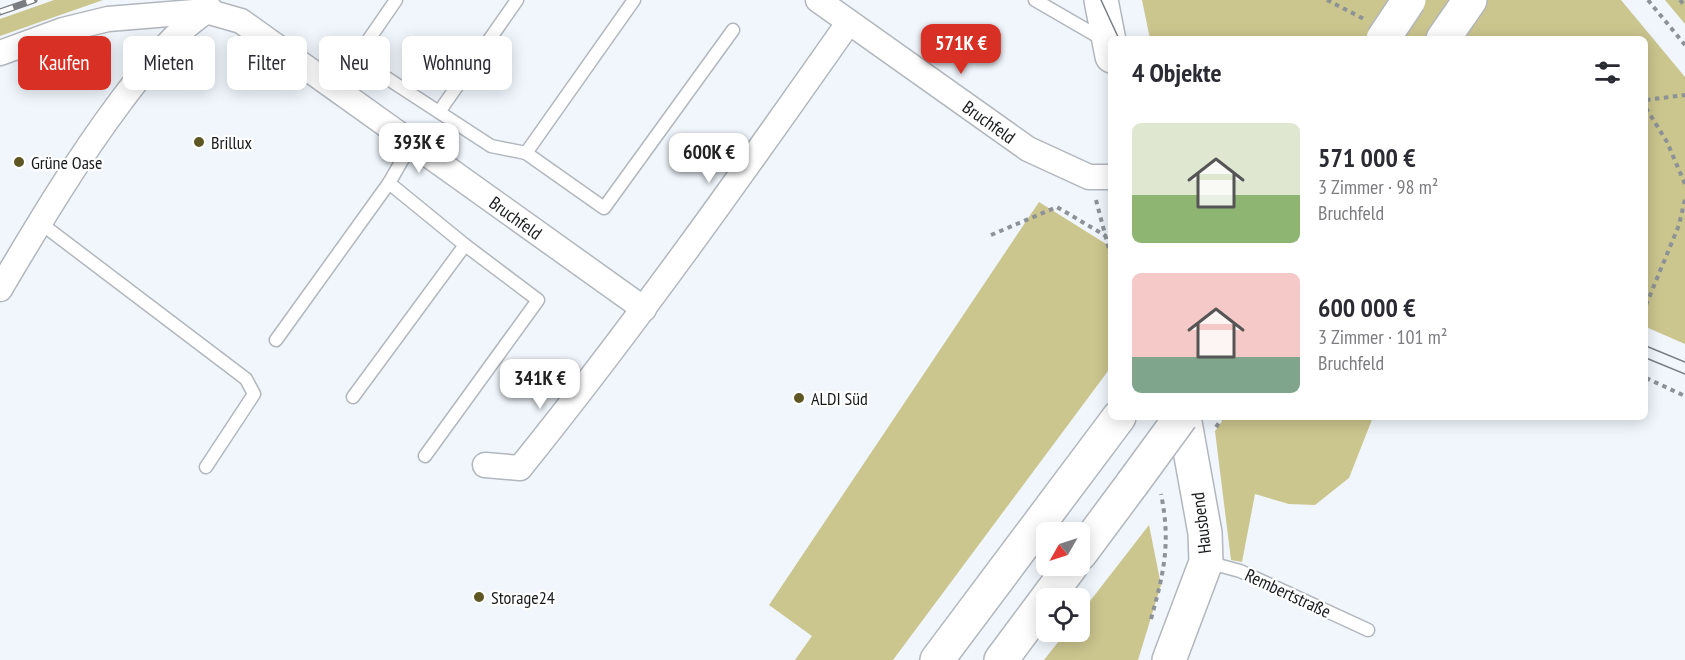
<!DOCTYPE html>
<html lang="de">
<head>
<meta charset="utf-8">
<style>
  body { margin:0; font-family:"PT Sans Narrow",sans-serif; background:#f2f2f3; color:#2b2b33; height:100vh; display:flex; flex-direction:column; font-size:22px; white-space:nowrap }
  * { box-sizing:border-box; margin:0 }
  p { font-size:20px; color:#7c7c81 }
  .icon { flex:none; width:33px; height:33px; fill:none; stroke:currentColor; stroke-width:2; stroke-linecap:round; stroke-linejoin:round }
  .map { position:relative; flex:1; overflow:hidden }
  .sheet { position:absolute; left:1108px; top:36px; width:540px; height:384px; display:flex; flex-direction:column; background:#fff; border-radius:9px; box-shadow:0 3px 15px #0003 }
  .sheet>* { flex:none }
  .banner { position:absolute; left:18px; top:36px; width:570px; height:54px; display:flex; gap:12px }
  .needle { width:39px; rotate:231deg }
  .controls { position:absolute; left:1036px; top:522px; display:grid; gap:12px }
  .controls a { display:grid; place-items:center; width:54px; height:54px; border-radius:9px; background:#fff; box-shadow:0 3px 15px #0003; font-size:30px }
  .price { position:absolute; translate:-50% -51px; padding:0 14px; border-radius:12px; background:#fff; color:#222; font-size:20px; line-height:39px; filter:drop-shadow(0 2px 3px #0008) }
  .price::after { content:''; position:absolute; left:50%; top:36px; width:18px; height:14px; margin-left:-9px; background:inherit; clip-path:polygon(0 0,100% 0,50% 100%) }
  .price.current { background:#d93025; color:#fff }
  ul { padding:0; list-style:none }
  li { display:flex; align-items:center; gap:18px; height:150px; padding:0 24px }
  li span { display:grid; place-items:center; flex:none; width:168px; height:120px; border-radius:9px; color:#555 }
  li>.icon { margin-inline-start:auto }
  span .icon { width:72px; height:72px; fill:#fffc; stroke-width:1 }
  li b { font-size:26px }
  h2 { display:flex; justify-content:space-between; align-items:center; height:72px; padding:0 24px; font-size:26px }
  .tag { padding:0 21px; border-radius:9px; background:#fff; box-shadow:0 3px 15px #0003; font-size:21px; line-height:54px }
  .tag.current { background:#d93025; color:#fff }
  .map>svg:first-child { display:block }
  .green { fill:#cbc58e }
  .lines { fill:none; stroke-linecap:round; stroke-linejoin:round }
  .lane-casing { stroke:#b2b7bd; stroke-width:15 }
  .street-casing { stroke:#b2b7bd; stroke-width:27 }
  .secondary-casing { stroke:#b2b7bd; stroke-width:36 }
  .highway-casing { stroke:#b2b7bd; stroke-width:36 }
  .path { stroke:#8d9296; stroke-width:4; stroke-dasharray:4.5 4.5; stroke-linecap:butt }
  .lane { stroke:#fff; stroke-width:12 }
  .street { stroke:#fff; stroke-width:24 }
  .secondary { stroke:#fff; stroke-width:33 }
  .highway { stroke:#fff; stroke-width:33 }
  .tram { stroke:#7a7e82; stroke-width:1.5 }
  .rail-casing { stroke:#7a7e82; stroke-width:7 }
  .rail { stroke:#fff; stroke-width:4.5; stroke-dasharray:14; stroke-linecap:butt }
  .highway-bridge-casing { stroke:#b2b7bd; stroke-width:36; stroke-linecap:butt }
  .highway-bridge { stroke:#fff; stroke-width:33 }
  .poi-dot { fill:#5e5724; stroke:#fff; stroke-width:2 }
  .labels { text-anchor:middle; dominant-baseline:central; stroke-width:4.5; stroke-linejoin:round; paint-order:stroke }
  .street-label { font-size:18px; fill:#181a1c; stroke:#fff }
  .poi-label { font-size:18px; fill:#181a1c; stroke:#fff; text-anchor:start }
</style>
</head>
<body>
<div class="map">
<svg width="1685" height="660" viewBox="0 0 1685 660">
  <rect width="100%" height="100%" fill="#f0f6fc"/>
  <!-- green -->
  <g class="green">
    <path d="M54 0H103L0 36V19Z"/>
    <path d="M1142 0H1621L1685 77V344L1646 327V39H1150Z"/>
    <path d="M1665 0H1685V24Z"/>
    <path d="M1039 202 1111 247V367L893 660H795L812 636 769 605Z"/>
    <path d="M1225 417H1373L1349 478 1315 505 1289 504 1255 494 1242 562 1231 560 1215 431Z"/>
    <path d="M1149 525 1161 585 1138 660H1044L1066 632H1080V614Z"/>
  </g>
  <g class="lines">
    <defs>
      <g id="lane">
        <path d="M396 0 356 58 491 146 526 153"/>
        <path d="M634 0 526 153 604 208 733 30"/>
        <path d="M1035 0 1104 40"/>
        <path d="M335 88 356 58"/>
        <path d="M439 112 517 0"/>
        <path d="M389 183 412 143"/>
        <path d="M39 222 246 379 254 394 206 467"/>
        <path d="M276 340 389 183 465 245"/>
        <path d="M353 397 465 245 538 300 425 456"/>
        <path d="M1207 562 1240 571 1368 630"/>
      </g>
      <g id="street">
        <path id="s1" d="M818 0 1028 149 1089 177H1112"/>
        <path id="s2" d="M0 53 63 30 108 19 206 11 241 21 644 309"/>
        <path d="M0 289C38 225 76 161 121 101 146 68 174 31 210 9"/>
        <path d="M485 465 520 468C636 324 743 173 849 22"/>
      </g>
      <g id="secondary">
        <path d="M1101 0 1112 56"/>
        <path d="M1169 660 1206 562 1205 533 1184 417"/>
      </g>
      <g id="highway">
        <path d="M1443 39 1470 0"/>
        <path d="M1080 554 1132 484"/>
        <path d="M937 660 1119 417"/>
        <path d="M1001 660 1071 566"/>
      </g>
    </defs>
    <!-- lane casing -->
    <use href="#lane" class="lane-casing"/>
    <!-- street casing -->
    <use href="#street" class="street-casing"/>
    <!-- secondary casing -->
    <use href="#secondary" class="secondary-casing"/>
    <!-- highway casing -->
    <use href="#highway" class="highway-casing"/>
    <!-- path -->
    <g class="path">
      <path d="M1327 0 1364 19"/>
      <path d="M1648 0 1685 45"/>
      <path d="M1680 0 1685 6"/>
      <path d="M1646 100 1685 95"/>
      <path d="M1646 108 1667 142 1685 184"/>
      <path d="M1096 200 1112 261"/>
      <path d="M991 235 1057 207 1106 236"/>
      <path d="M1646 305 1679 225 1685 199"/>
      <path d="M1646 378 1685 396"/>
      <path d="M1216 427 1223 417"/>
      <path d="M1151 619C1164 572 1171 543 1161 494"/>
    </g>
    <!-- lane -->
    <use href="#lane" class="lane"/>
    <!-- street -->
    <use href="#street" class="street"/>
    <!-- secondary -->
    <use href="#secondary" class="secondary"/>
    <!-- highway -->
    <use href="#highway" class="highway"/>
    <!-- tram -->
    <g class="tram">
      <path d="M1101 0 1119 39"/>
      <path d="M1646 346 1685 362"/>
      <path d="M1646 358 1685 374"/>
    </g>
    <defs>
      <path id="rail" d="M0 12 34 0"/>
    </defs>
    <!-- rail casing -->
    <use href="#rail" class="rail-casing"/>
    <!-- rail -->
    <use href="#rail" class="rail"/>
    <defs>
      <g id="highway-bridge">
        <path d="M1383 39 1409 0"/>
        <path d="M1132 484 1181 417"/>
      </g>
    </defs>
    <!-- highway-bridge casing -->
    <use href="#highway-bridge" class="highway-bridge-casing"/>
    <!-- highway-bridge -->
    <use href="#highway-bridge" class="highway-bridge"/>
  </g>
  <!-- markers -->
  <g class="poi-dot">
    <circle cx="199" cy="142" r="6"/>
    <circle cx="19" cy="162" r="6"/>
    <circle cx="799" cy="398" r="6"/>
    <circle cx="479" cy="597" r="6"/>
  </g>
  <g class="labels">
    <!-- street labels -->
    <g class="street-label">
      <text stroke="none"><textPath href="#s1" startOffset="210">Bruchfeld</textPath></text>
      <text stroke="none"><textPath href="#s2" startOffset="586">Bruchfeld</textPath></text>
      <text transform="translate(1201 523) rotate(-97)">Hausbend</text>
      <text transform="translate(1288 593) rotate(25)">Rembertstraße</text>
    </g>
    <!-- poi labels -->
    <g class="poi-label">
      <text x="211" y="142">Brillux</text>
      <text x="31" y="162">Grüne Oase</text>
      <text x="811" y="398">ALDI Süd</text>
      <text x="491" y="597">Storage24</text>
    </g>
  </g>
</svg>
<div class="controls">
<a><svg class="needle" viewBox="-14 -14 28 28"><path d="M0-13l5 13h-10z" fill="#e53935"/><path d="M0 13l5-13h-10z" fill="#7c7c81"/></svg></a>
<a><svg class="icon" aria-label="locate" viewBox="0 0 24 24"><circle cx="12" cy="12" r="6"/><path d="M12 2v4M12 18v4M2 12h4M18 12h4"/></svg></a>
</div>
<b class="price current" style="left:961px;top:75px">571K €</b>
<b class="price" style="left:419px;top:174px">393K €</b>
<b class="price" style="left:709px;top:184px">600K €</b>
<b class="price" style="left:540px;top:410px">341K €</b>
<div class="banner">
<a class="tag current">Kaufen</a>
<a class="tag">Mieten</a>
<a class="tag">Filter</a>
<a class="tag">Neu</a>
<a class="tag">Wohnung</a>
</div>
<section class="sheet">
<h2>4 Objekte<svg class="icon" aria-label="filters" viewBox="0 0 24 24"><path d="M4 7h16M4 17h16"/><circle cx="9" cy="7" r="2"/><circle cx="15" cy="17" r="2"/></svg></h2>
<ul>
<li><span style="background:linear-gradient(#dfe7d0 60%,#8fb573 0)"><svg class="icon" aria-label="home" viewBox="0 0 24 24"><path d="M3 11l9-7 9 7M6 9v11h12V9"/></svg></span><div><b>571 000 €</b><p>3 Zimmer · 98 m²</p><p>Bruchfeld</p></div></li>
<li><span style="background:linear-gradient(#f6c9c9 70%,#7fa58c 0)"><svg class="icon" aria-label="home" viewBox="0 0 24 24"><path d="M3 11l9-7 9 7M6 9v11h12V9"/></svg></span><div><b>600 000 €</b><p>3 Zimmer · 101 m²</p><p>Bruchfeld</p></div></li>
</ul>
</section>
</div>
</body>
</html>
